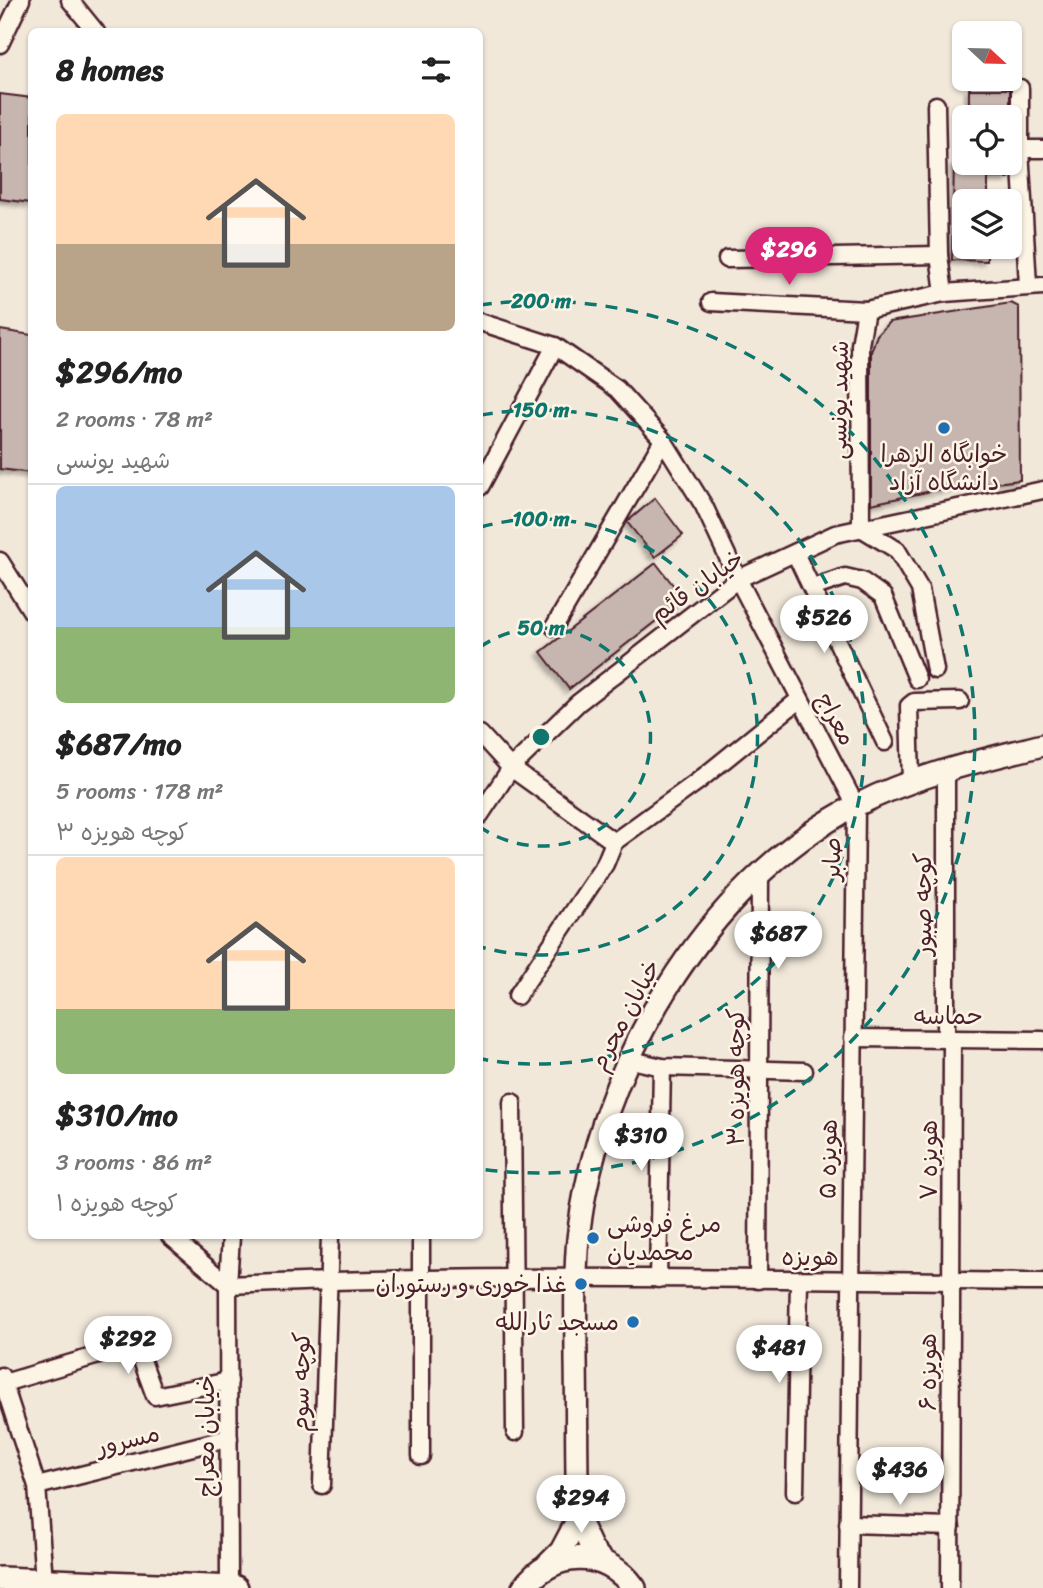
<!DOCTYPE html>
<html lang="en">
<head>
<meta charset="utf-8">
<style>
  body { margin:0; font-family:Sriracha,"Playpen Sans Arabic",sans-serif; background:#f2f2f2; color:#222; height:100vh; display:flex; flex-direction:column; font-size:26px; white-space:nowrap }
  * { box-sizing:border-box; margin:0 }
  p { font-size:23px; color:#767676 }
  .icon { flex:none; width:38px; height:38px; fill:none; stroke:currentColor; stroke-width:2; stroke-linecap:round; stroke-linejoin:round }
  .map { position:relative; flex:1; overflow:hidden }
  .side { position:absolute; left:28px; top:28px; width:455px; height:1211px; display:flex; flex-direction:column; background:#fff; border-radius:10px; box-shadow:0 2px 5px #0004 }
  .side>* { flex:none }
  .needle { width:46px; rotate:112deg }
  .fabs { position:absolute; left:952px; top:21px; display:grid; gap:14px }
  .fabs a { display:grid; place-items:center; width:70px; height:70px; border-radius:10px; background:#fff; box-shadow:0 2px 5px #0004; font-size:35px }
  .price { position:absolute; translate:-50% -60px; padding:0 16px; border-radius:24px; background:#fff; color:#222; font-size:23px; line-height:46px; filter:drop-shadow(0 2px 4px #0008) }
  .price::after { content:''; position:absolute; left:50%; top:42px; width:21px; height:16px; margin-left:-10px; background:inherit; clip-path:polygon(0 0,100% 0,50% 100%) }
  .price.on { background:#db2777; color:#fff }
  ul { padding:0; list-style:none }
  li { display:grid; align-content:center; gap:14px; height:371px; padding:0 28px }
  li+li { border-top:2px solid #e0e0e0 }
  li span { display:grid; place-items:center; height:217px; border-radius:10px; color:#555 }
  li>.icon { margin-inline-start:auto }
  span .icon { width:126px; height:126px; fill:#fffc; stroke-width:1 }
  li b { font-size:30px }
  h2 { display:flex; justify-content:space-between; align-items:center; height:84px; padding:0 28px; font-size:30px }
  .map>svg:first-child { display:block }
  .building { fill:#c7b6af; stroke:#4a1f2b; stroke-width:2; filter:url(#shadow) }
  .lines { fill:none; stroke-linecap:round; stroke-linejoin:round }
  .minor-casing { stroke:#4a1f2b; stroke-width:21 }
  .tertiary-casing { stroke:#4a1f2b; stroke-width:26 }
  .secondary-casing { stroke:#4a1f2b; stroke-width:28 }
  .minor { stroke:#fcf5e5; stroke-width:16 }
  .tertiary { stroke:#fcf5e5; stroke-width:21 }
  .secondary { stroke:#fcf5e5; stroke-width:23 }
  .ring { fill:none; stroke:#0f766e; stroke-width:3.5; stroke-dasharray:12 9 }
  .poi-dot { fill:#1f6fb2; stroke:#fcf5e5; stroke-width:2.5 }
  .labels { text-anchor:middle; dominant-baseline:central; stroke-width:5; stroke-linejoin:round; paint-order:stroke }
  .street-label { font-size:24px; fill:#4a1f2b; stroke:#fcf5e5 }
  .poi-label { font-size:24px; fill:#4a1f2b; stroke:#fcf5e5; text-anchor:end }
  .centre { fill:#0f766e; stroke:#fcf5e5; stroke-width:3.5 }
  .ring-label { font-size:21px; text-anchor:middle; font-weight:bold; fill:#0f766e; stroke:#fcf5e5; stroke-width:5; stroke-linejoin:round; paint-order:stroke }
</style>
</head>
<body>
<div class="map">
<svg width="1043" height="1588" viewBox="0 0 1043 1588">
  <defs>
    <filter id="shadow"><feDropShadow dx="-4" dy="4" stdDeviation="2" flood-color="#0004"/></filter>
  </defs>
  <rect width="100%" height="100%" fill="#f1e8da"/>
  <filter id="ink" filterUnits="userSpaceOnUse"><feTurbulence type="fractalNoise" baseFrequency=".0143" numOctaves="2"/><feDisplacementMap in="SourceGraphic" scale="14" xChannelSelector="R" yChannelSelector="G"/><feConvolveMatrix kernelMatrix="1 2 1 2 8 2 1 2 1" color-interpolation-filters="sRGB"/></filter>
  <g filter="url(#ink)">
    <!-- building -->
    <g class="building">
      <rect x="969" y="89" width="41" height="28"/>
      <path d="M0 94 32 98V203L0 199Z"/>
      <path d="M954 163H1009V178H988V201H964V247H987V261L952 260Z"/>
      <path d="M1011 303 1019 307 1020 480 936 490 871 504V352L877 335 889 322Z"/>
      <path d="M0 330 32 335V473L0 469Z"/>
      <path d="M655 498 683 535 655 557 627 522Z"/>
      <path d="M656 563 684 599 569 689 541 652Z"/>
    </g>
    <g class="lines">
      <defs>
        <g id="minor">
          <path d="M70 0 96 32"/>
          <path d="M0 44 21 0"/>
          <path d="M1020 88V149L1028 285"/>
          <path d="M936 105 939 255"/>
          <path d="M1020 149H1043"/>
          <path d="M727 259 939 255 944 293"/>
          <path d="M711 302 866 310"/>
          <path d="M480 322 555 346 617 389 663 440 704 506 738 579 856 806 848 1588"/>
          <path d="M480 487 555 346"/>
          <path d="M795 553 885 742"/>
          <path d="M0 561 32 612"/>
          <path d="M812 588 845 577 862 581 883 596 917 679"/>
          <path d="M554 627 663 440"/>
          <path d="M935 670 920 589 897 550 861 528 860 345 866 310 944 293 1043 286"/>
          <path d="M480 734 511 768 614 842"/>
          <path d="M946 769V1039"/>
          <path d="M911 782 909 706 914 702 960 701"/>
          <path d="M480 815 511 768 578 703 738 579 835 534 1043 490"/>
          <path d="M614 842 697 782 800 699"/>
          <path d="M517 996 605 864 614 842"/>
          <path d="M853 1038 1043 1040"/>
          <path d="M627 1059 662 1067 804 1071"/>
          <path d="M512 1102 515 1432"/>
          <path d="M170 1236 228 1285"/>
          <path d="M658 1279 662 1067"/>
          <path d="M758 1280 760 875"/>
          <path d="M228 1285C499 1272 772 1280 1043 1282"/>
          <path d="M1 1376 37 1486 44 1581"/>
          <path d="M4 1383 136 1344 155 1396 229 1381"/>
          <path d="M421 1456V1236"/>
          <path d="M322 1485 330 1236"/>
          <path d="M37 1486 229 1438"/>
          <path d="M795 1492 799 1280"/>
          <path d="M848 1524 951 1527"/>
          <path d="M229 1588 228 1285 231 1236"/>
          <path d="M950 1588 952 1039"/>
        </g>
        <g id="tertiary">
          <path d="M603 1562 592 1549 578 1519C576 1466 577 1413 576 1360 576 1320 574 1279 578 1239 596 1071 704 883 857 805 916 775 979 761 1043 745"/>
          <path d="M547 1565 561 1551 578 1519"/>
        </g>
        <g id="secondary">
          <path d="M0 1579 236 1588"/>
          <path d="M524 1588C552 1549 606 1548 634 1588"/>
        </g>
      </defs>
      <!-- minor casing -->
      <use href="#minor" class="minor-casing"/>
      <!-- tertiary casing -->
      <use href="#tertiary" class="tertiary-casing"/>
      <!-- secondary casing -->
      <use href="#secondary" class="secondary-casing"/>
      <!-- minor -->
      <use href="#minor" class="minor"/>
      <!-- tertiary -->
      <use href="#tertiary" class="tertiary"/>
      <!-- secondary -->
      <use href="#secondary" class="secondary"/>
    </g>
  </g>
  <!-- distance rings -->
  <g class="ring">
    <path d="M480 647A109 109 0 1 1 480 827"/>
    <path d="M481 527A218 218 0 1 1 481 947"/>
    <path d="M481 415A327 327 0 1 1 481 1059"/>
    <path d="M480 305A436 436 0 1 1 480 1169"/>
  </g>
  <!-- markers -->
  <g class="poi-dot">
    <circle cx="944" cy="428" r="7"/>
    <circle cx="593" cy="1238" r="7"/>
    <circle cx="581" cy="1284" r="7"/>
    <circle cx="633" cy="1322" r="7"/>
  </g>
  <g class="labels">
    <!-- street labels -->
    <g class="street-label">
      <text transform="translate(839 400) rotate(-89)">شهید یونسی</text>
      <text transform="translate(697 586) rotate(-35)">خیابان قائم</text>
      <text transform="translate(836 719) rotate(62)">معراج</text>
      <text transform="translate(832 859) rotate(-89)">صابر</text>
      <text transform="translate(923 904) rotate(-90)">کوچه صبور</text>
      <text transform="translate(625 1015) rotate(-62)">خیابان محرم</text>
      <text x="948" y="1016">حماسه</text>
      <text transform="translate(736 1077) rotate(-90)">کوچه هویزه ۳</text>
      <text transform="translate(828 1159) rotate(-89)">هویزه ۵</text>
      <text transform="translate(929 1160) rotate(-90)">هویزه ۷</text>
      <text x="810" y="1257">هویزه</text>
      <text transform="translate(928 1372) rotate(-90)">هویزه ۶</text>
      <text transform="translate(301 1382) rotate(-89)">کوچه سوم</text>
      <text transform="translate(206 1436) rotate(-90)">خیابان معراج</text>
      <text transform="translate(128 1440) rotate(-14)">مسرور</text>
    </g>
    <!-- poi labels -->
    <g class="poi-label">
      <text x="944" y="454" text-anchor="middle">خوابگاه الزهرا<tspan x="944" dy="28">دانشگاه آزاد</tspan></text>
      <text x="607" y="1224" text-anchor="start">مرغ فروشی<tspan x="607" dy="28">محمدیان</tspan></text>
      <text x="567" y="1284">غذا خوری و رستوران</text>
      <text x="619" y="1322">مسجد ثارالله</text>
    </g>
  </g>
  <circle cx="541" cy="737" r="10" class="centre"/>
  <g class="ring-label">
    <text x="541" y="308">200 m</text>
    <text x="541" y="417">150 m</text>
    <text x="541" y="526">100 m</text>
    <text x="541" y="635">50 m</text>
  </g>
</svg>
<div class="fabs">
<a><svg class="needle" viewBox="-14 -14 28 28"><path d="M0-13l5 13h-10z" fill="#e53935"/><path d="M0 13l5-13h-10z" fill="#767676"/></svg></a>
<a><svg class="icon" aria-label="locate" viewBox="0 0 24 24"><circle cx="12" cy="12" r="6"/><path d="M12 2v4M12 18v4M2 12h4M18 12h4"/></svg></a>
<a><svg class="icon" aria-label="layers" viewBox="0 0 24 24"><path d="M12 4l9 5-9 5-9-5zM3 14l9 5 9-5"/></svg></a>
</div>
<b class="price on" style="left:789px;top:287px">$296</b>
<b class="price" style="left:824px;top:655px">$526</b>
<b class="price" style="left:778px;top:971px">$687</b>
<b class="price" style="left:641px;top:1173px">$310</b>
<b class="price" style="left:128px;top:1376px">$292</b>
<b class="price" style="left:779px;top:1385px">$481</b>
<b class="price" style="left:900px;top:1507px">$436</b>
<b class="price" style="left:581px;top:1535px">$294</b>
<section class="side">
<h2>8 homes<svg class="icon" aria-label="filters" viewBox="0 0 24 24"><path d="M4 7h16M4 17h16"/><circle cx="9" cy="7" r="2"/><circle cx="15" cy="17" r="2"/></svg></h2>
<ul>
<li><span style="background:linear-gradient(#ffd9b3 60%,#b9a48a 0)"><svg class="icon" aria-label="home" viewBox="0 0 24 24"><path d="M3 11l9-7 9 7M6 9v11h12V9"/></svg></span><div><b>$296/mo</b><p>2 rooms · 78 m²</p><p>شهید یونسی</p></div></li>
<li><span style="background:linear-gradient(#a9c7e8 65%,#8fb573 0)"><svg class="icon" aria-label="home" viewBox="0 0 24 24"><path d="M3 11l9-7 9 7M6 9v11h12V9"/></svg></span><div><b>$687/mo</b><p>5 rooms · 178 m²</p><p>کوچه هویزه ۳</p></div></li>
<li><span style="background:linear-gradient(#ffd9b3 70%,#8fb573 0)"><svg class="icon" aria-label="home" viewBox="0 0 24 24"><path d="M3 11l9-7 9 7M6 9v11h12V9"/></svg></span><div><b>$310/mo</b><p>3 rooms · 86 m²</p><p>کوچه هویزه ۱</p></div></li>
</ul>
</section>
</div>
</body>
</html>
